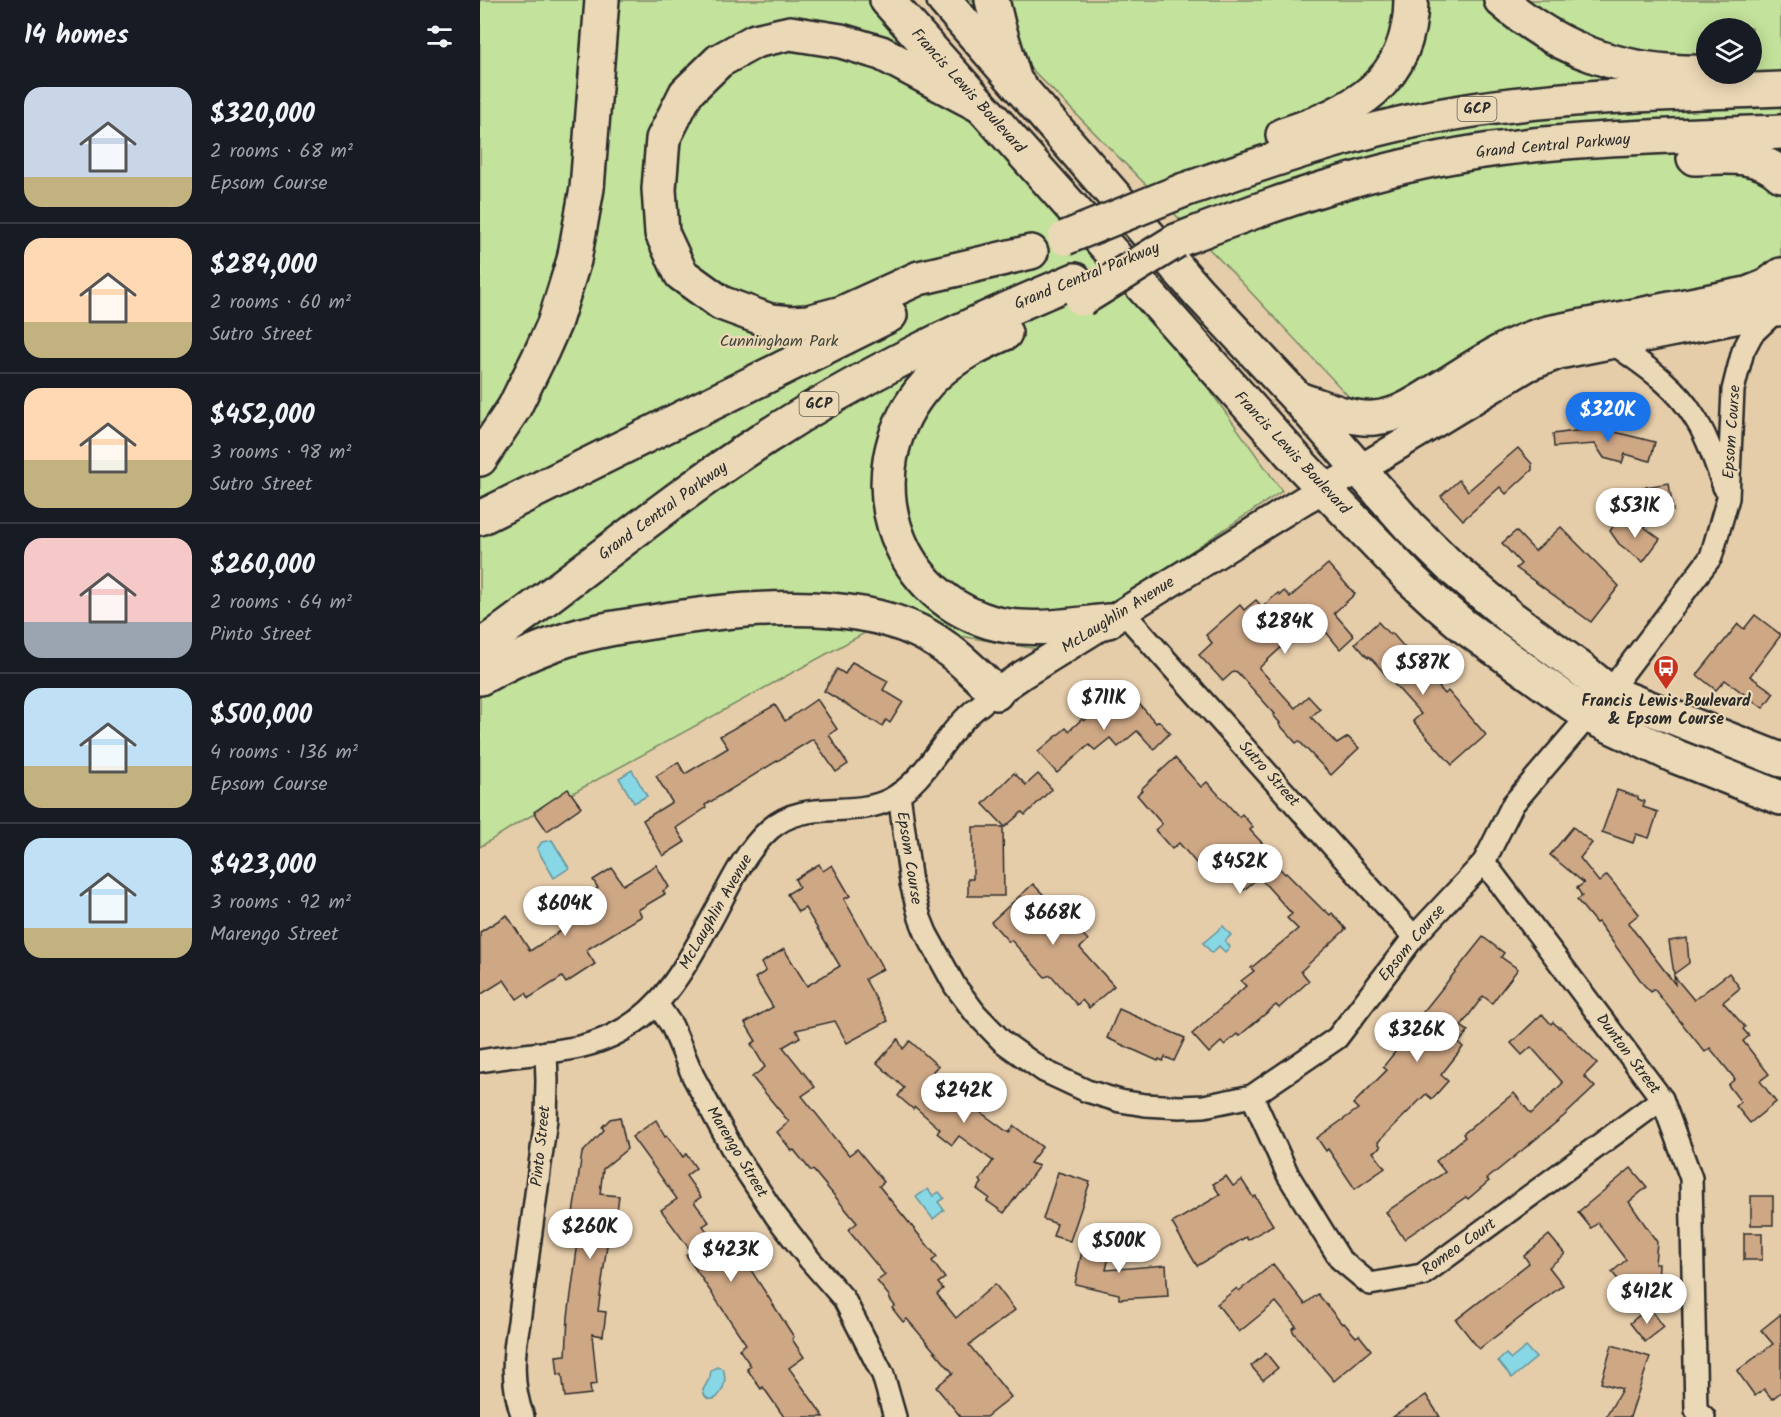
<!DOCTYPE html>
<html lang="en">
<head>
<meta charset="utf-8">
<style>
  body { margin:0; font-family:Kalam,sans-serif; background:#242831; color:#f1f3f6; height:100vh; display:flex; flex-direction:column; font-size:22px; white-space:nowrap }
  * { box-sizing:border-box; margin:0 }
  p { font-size:20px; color:#9ea1a6 }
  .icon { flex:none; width:33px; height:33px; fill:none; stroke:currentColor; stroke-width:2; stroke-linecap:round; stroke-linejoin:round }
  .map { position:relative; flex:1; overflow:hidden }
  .drawer { display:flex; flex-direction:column; background:#171b24; width:480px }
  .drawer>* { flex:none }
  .controls { position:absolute; left:1216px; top:18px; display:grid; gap:12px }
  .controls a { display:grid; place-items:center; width:66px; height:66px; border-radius:50%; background:#171b24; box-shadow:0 3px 15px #0003; font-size:30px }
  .price { position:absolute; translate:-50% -51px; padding:0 14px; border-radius:21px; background:#fff; color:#222; font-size:20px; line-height:39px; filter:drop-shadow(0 2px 3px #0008) }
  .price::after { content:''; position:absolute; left:50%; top:36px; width:18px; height:14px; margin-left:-9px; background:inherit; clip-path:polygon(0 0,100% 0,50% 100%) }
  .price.active { background:#1a73e8; color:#fff }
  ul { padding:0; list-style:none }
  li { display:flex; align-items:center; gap:18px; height:150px; padding:0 24px }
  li+li { border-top:2px solid #363941 }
  li span { display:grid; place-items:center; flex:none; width:168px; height:120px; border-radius:18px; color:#555 }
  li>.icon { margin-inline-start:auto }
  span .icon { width:72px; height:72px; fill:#fffc; stroke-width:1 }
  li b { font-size:26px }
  h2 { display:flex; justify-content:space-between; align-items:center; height:72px; padding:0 24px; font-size:26px }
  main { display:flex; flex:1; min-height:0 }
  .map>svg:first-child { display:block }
  .green { fill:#c3e29b; stroke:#778663; stroke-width:1.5; fill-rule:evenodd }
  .water { fill:#88d7e5; stroke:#63929b; stroke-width:1.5 }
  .building { fill:#cea785; stroke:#2b2b2b; stroke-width:1.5 }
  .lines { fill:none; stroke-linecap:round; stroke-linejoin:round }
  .minor-casing { stroke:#2b2b2b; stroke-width:26 }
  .tertiary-casing { stroke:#2b2b2b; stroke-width:32 }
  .primary-casing { stroke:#2b2b2b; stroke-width:38 }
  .motorway-casing { stroke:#2b2b2b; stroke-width:38 }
  .minor { stroke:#ebd8b6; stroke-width:21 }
  .tertiary { stroke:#ebd8b6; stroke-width:27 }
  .primary { stroke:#ebd8b6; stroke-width:33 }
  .motorway { stroke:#ebd8b6; stroke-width:33 }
  .motorway-bridge-casing { stroke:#2b2b2b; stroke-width:38; stroke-linecap:butt }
  .motorway-bridge { stroke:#ebd8b6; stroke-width:33 }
  .labels { text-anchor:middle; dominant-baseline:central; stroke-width:4.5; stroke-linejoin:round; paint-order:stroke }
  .shield { fill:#ebd8b6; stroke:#655f55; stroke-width:1.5 }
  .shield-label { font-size:15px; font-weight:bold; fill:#2b2b2b }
  .street-label { font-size:16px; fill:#2b2b2b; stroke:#ebd8b6 }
  .park-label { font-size:16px; fill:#42463c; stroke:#ebd8b6 }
  .poi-label { font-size:16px; font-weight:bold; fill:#2b2b2b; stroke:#ebd8b6 }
</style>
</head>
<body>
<main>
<section class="drawer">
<h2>14 homes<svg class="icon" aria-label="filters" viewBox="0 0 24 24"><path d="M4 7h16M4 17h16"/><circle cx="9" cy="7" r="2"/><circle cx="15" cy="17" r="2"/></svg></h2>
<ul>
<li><span style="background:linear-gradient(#c9d6e8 75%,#c2b280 0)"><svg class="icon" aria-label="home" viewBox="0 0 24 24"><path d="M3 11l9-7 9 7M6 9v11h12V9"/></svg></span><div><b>$320,000</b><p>2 rooms · 68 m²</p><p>Epsom Course</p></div></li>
<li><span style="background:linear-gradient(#ffd9b3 70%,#c2b280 0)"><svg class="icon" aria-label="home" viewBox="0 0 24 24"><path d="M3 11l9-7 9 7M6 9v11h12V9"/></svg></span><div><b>$284,000</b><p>2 rooms · 60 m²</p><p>Sutro Street</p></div></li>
<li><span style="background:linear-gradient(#ffd9b3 60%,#c2b280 0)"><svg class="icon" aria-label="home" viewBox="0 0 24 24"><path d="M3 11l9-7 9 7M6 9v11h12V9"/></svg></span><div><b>$452,000</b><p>3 rooms · 98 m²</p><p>Sutro Street</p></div></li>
<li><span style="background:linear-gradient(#f6c9c9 70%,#9aa5b1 0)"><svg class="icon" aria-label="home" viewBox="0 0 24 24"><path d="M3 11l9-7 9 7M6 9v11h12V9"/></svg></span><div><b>$260,000</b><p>2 rooms · 64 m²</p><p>Pinto Street</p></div></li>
<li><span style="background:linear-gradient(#bfe0f5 65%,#c2b280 0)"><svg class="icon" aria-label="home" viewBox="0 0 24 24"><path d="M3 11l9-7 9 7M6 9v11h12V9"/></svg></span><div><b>$500,000</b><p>4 rooms · 136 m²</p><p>Epsom Course</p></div></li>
<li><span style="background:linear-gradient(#bfe0f5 75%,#c2b280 0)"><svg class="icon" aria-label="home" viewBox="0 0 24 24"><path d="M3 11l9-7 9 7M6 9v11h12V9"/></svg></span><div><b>$423,000</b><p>3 rooms · 92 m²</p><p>Marengo Street</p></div></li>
</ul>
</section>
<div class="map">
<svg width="1301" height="1417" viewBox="0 0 1301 1417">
  <rect width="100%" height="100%" fill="#e6cdaa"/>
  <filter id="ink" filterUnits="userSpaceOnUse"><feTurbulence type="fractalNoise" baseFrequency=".0167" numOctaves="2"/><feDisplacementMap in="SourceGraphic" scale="12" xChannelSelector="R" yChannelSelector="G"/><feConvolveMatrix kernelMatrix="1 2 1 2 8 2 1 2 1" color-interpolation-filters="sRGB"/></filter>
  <g filter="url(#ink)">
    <!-- green -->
    <g class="green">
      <path d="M0 0H393L659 292 802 491 563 650 403 623 38 823 0 847Z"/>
      <path d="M487 0H1301V271L886 415 749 269 515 32ZM1227 28H1272V74H1227Z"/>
    </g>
    <!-- water -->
    <g class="water">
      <path d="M152 770 167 796 154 803 139 778Z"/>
      <path d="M72 840 89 868 74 878 57 849 62 842Z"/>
      <path d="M743 926 751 935 745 941 750 947 745 952 739 946 732 953 723 943Z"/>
      <path d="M448 1189 453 1196 459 1192 464 1198 458 1202 464 1210 453 1219 436 1197Z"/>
      <path d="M1046 1347 1056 1358 1032 1378 1018 1361 1026 1354 1031 1359Z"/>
      <path d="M237 1367 243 1369C247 1379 244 1391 236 1398 229 1401 224 1398 223 1390L230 1377 231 1370Z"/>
    </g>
    <!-- building -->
    <g class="building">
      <path d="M1119 428 1175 442 1170 461 1145 454 1142 463 1124 458 1115 444 1074 447 1073 434Z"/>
      <path d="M1038 448 1052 464V470L1026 494 1020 487 983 520 961 496 979 480 988 491Z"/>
      <path d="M1189 483 1193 511 1163 515 1159 488Z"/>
      <path d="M1156 521 1180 539 1163 562 1139 544 1130 531 1136 522 1153 525Z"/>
      <path d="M1081 527 1139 586 1111 622 1036 568 1041 564 1022 543 1036 531 1055 551Z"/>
      <path d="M848 564 875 594 854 613 874 636 860 649 837 621 819 636 817 633 779 668 815 708 828 696 840 709 831 717 857 744 868 737 879 748 851 775 819 741 816 743 799 724 800 723 793 715 795 714 757 672 754 671 743 681 719 655 732 643 726 635 760 605 764 610 776 600 782 607 798 593 800 595 804 591 810 597Z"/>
      <path d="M1275 615 1301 635 1270 676 1294 693 1283 708 1245 680 1236 690 1217 675 1258 624 1264 629Z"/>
      <path d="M898 622 910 635 912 633 965 694 968 691 1006 735 972 765 933 721 941 714 889 656 888 658 875 643Z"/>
      <path d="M372 662 408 681 403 690 423 702 410 723 406 720 402 726 344 691 357 669 365 674Z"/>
      <path d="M647 690 676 723 679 721 690 733 674 749 657 731 638 747 630 738 615 750 609 745 577 773 558 752 586 728 589 731 602 719 604 721 629 698 632 702Z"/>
      <path d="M337 699 357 729 349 735 368 764 356 772 333 739 225 805 226 808 196 828 205 842 183 856 163 820 192 802 176 776 198 762 205 774 248 748 240 736 295 705 305 721Z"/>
      <path d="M695 758 721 787 727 782 759 817 762 814 773 827 770 830 786 847 782 850 805 874 806 873 844 911 845 910 850 915 852 913 866 929 821 971 829 981 799 1008 796 1005 759 1036 757 1034 744 1045 741 1042 729 1053 712 1034 766 986 761 981 774 971 771 968 818 929 807 918 812 914 779 877 764 890 736 860 723 871 699 843 692 849 675 830 682 824 657 795 662 790 661 789Z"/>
      <path d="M534 773 546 785 558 774 572 789 545 815 542 812 525 827 503 804Z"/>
      <path d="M88 789 101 807 67 831 54 812Z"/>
      <path d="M1137 790 1158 797V799L1165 802 1163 807 1178 812 1169 838 1156 834 1153 843 1122 832Z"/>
      <path d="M493 827H523L524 896H488V879H493Z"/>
      <path d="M1093 827 1112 843 1100 858 1119 882 1127 875 1159 914 1148 923 1195 984 1194 976 1214 1000 1249 973 1260 988 1243 1002 1265 1027 1263 1029 1269 1036 1263 1041 1289 1074 1280 1081 1296 1102 1270 1123 1256 1106 1261 1102 1248 1085 1255 1079 1230 1048 1225 1052 1174 989 1171 992 1164 985 1118 922 1116 923 1097 900 1102 896 1097 888 1104 883 1070 855Z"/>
      <path d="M339 864 343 871 352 865 370 896 364 899 403 969 385 979 408 1021 367 1043 355 1021 316 1030 320 1037 303 1047 335 1087 322 1096 369 1155 377 1149 404 1182 399 1186 457 1257 452 1261 465 1278 458 1283 463 1289 457 1294 476 1318 515 1284 535 1310 489 1345 531 1397 506 1417H481L456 1387 473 1373 427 1319 423 1322 412 1308 415 1306 409 1298 410 1297 397 1281 405 1275 368 1230 377 1223 333 1170 331 1171 314 1150 312 1151 297 1132 309 1122 272 1077 285 1067 271 1044 276 1041 265 1023 293 1007 275 978 286 971 281 963 304 949 327 986 360 966 325 908 318 912 307 894 319 887 315 879Z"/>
      <path d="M176 865 189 887 183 891 185 894 158 910 162 916 106 950 115 964 86 983 82 977 49 998 46 993 37 999 24 980 0 995V932L27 915 50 951 110 912 102 898 118 888 113 880 132 868 143 885Z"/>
      <path d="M553 884 608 940 600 948 634 986 609 1008 602 1000 597 1005 571 975 565 977 531 940 529 942 511 922Z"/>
      <path d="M1003 937 1024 953 1021 957 1038 969 1012 1003 1003 996 981 1026 988 1031 979 1043 983 1047 961 1075 968 1081 952 1099 946 1094 898 1142 901 1147 893 1152 905 1168 875 1189 848 1149 846 1151 837 1138 878 1109 873 1104 907 1070 903 1067 930 1033 928 1031Z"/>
      <path d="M1207 938 1209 963 1194 974 1189 941Z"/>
      <path d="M639 1009 705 1038 694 1061 685 1057 683 1061 679 1059 678 1061 627 1038Z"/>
      <path d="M1062 1014 1071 1024 1073 1022 1079 1028 1080 1027 1117 1063 1104 1076 1115 1087 1084 1116 1007 1179 1009 1181 988 1199 986 1197 924 1239 906 1212 965 1172 956 1161 985 1137 983 1134 1034 1093 1051 1114 1083 1083 1051 1047 1042 1055 1031 1043Z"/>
      <path d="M418 1039 423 1049 430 1041 458 1066 453 1071 484 1098 500 1109 499 1111 529 1133 534 1126 562 1147 550 1163 559 1166 524 1213 507 1201 509 1198 497 1189 502 1183 500 1180 513 1161 479 1136 472 1145 457 1133 460 1129 435 1107 433 1109 418 1096 424 1088 397 1063Z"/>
      <path d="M140 1117 147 1149 123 1169 120 1194 139 1196 136 1218H132L128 1245H127L118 1311 126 1312 123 1336 112 1334 117 1384 110 1385 111 1394 85 1397 82 1374 78 1375 76 1356 86 1355 88 1317 98 1242 89 1241 102 1153 124 1130 122 1127 130 1119Z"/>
      <path d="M176 1120 185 1136 187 1135 203 1157 206 1154 216 1168 206 1176 221 1197 214 1202 229 1222 223 1226 247 1259 253 1255 264 1271 269 1267 314 1337 312 1339 324 1357 309 1368 344 1417H304L283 1387 281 1389 267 1369 271 1366 259 1349 266 1344 206 1255 211 1251 181 1210 197 1199 152 1137Z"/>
      <path d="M1151 1168 1167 1187 1149 1202 1177 1242 1175 1264H1179L1178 1282 1155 1301 1132 1272 1146 1260 1118 1223 1111 1228 1098 1212Z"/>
      <path d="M578 1172 610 1182 590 1241 573 1236 577 1224 563 1219Z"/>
      <path d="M746 1176 753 1186 762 1180 773 1197 775 1196 793 1225 768 1240 766 1237 717 1266 692 1223 740 1195 733 1184Z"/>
      <rect x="1271" y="1196" width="22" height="29"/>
      <rect x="1264" y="1233" width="18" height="27"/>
      <path d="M1069 1235 1085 1254 1069 1267 1083 1285 999 1349 976 1320 1049 1263 1044 1256Z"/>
      <path d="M605 1237 632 1243 626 1270 686 1265 688 1296 639 1299V1294L595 1284Z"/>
      <path d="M793 1264 825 1304 838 1294 862 1324 864 1323 876 1337 879 1335 891 1350 854 1381 814 1333 812 1329 816 1326 796 1302 759 1332 737 1304 757 1288 759 1291Z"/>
      <path d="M1169 1307 1184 1327 1165 1342 1150 1323Z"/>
      <path d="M1301 1314V1392L1292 1399 1284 1389 1275 1396 1257 1371 1293 1344 1281 1330Z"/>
      <path d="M1132 1345 1170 1357 1150 1417H1126L1142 1389 1121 1383Z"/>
      <path d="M786 1353 798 1368 783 1380 771 1366Z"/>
      <path d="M946 1395 960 1417H913Z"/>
    </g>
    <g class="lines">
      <defs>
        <g id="minor">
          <path d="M1134 344C1163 365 1194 384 1213 415 1228 437 1235 462 1244 487"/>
          <path d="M643 612 934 937"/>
          <path d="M419 794 431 883 440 918 446 933 475 986 496 1014 523 1042 564 1071 607 1091 640 1101 665 1105 700 1107 724 1106 772 1096 857 1038 934 937 1004 862 1033 804 1129 692 1231 557 1248 498 1253 390 1258 370 1263 351 1272 334 1297 310"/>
          <path d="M1004 862 1182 1099 1211 1178 1216 1410 1224 1417"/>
          <path d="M177 1004 192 1026 213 1076 255 1154 296 1216 330 1260 364 1299 403 1375 415 1417"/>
          <path d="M0 1061C33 1055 66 1054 99 1047 172 1030 198 980 231 920 248 889 263 853 290 829 325 798 373 819 411 799 442 782 456 751 478 726 489 713 502 703 516 693"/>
          <path d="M772 1096 808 1175 843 1232 860 1259 890 1284 942 1275 1182 1099"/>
          <path d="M43 1417C31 1386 33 1354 39 1322L66 1119 67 1081 66 1052"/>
        </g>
        <path id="tertiary" d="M516 693 542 675 824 500 880 469 1048 367 1079 355 1265 318 1298 309"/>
        <g id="primary">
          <path d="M407 0 823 467 932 580 959 605 985 627 1109 716 1197 757 1301 798"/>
          <path d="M464 0 718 292 818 399 930 527 971 567 1029 616 1101 669 1129 692 1301 760"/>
        </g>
        <g id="motorway">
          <path d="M512 0 518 25 534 78"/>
          <path d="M1021 0C1081 53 1147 74 1227 72"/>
          <path d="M501 106 401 53 361 41 310 33 275 41 239 61 206 93 183 139 179 189 182 233 201 274 241 303 290 321 311 323 328 322 362 313 439 278 551 252"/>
          <path d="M803 135C874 111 930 84 931 0"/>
          <path d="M1214 158C1245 157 1277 152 1301 175"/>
          <path d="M704 190C792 160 882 128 975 113 1082 95 1192 94 1301 89"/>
          <path d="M696 241C793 203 894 168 997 152 1097 137 1200 136 1301 132"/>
          <path d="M1298 309 1301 306"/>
          <path d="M525 333C493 347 462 363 440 392 377 473 411 592 510 622 548 633 589 625 628 621"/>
          <path d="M818 399C842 406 869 420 894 418 920 416 940 401 961 388 996 366 1028 343 1068 333L1267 294 1287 286 1301 275"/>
          <path d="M0 459 34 408 61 353 74 324 94 260 107 188 122 0"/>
          <path d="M0 518 410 315"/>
          <path d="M0 647C96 579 186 502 285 438 383 374 487 325 595 280"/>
          <path d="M0 678C29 662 59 648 92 638 118 630 145 626 172 622 248 609 366 596 438 631 468 645 492 670 516 693"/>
        </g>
      </defs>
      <!-- minor casing -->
      <use href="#minor" class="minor-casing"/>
      <!-- tertiary casing -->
      <use href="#tertiary" class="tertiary-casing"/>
      <!-- primary casing -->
      <use href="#primary" class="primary-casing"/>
      <!-- motorway casing -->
      <use href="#motorway" class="motorway-casing"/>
      <!-- minor -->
      <use href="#minor" class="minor"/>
      <!-- tertiary -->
      <use href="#tertiary" class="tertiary"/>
      <!-- primary -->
      <use href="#primary" class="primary"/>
      <!-- motorway -->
      <use href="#motorway" class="motorway"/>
      <defs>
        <g id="motorway-bridge">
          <path d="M585 238 704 190"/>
          <path d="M602 299 696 241"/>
        </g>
      </defs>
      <!-- motorway-bridge casing -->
      <use href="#motorway-bridge" class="motorway-bridge-casing"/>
      <!-- motorway-bridge -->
      <use href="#motorway-bridge" class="motorway-bridge"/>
    </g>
  </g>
  <!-- icons -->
  <defs>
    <symbol id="bus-pin" viewBox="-11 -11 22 30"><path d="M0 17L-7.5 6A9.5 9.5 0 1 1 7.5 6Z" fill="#c8321e" stroke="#ebd8b6"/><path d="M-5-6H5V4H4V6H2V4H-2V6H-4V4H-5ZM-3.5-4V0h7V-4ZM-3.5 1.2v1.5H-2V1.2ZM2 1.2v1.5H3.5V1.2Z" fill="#fff"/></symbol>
  </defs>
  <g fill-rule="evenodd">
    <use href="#bus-pin" x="1171" y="653" width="30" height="40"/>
  </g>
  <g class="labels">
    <!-- shield labels -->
    <g class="shield">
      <rect x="977.5" y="97" width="39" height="24" rx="4.5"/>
      <rect x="319.5" y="392" width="39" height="24" rx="4.5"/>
    </g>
    <g class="shield-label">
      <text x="997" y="109">GCP</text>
      <text x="339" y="404">GCP</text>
    </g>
    <!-- street labels -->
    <g class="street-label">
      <text transform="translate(488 91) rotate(48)">Francis Lewis Boulevard</text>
      <text transform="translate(1073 146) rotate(-5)">Grand Central Parkway</text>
      <text transform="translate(607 276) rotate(-22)">Grand Central Parkway</text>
      <text transform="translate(1252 432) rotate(-86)">Epsom Course</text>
      <text transform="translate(812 453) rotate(47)">Francis Lewis Boulevard</text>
      <text transform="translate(183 511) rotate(-36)">Grand Central Parkway</text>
      <text transform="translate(638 615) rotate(-32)">McLaughlin Avenue</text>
      <text transform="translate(789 774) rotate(48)">Sutro Street</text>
      <text transform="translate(429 858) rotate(81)">Epsom Course</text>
      <text transform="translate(236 912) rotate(-60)">McLaughlin Avenue</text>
      <text transform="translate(932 943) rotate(-50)">Epsom Course</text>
      <text transform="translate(1148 1054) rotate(53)">Dunton Street</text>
      <text transform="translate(61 1146) rotate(-84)">Pinto Street</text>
      <text transform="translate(257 1152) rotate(59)">Marengo Street</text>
      <text transform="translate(979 1247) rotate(-35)">Romeo Court</text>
    </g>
    <!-- park labels -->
    <g class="park-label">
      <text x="299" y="341">Cunningham Park</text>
    </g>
    <!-- poi labels -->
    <g class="poi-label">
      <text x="1186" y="701">Francis Lewis Boulevard<tspan x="1186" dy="18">&amp; Epsom Course</tspan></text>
    </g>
  </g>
</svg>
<div class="controls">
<a><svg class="icon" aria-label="layers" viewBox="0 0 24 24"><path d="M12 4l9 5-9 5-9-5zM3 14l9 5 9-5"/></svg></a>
</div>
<b class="price active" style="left:1128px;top:443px">$320K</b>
<b class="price" style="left:1155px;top:539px">$531K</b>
<b class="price" style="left:805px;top:655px">$284K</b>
<b class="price" style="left:943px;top:696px">$587K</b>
<b class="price" style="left:624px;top:731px">$711K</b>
<b class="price" style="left:760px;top:895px">$452K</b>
<b class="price" style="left:85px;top:937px">$604K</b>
<b class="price" style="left:573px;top:946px">$668K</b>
<b class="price" style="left:937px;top:1063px">$326K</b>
<b class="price" style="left:484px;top:1124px">$242K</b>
<b class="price" style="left:110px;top:1260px">$260K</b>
<b class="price" style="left:639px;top:1274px">$500K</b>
<b class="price" style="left:251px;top:1283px">$423K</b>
<b class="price" style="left:1167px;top:1325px">$412K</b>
</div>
</main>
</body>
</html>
